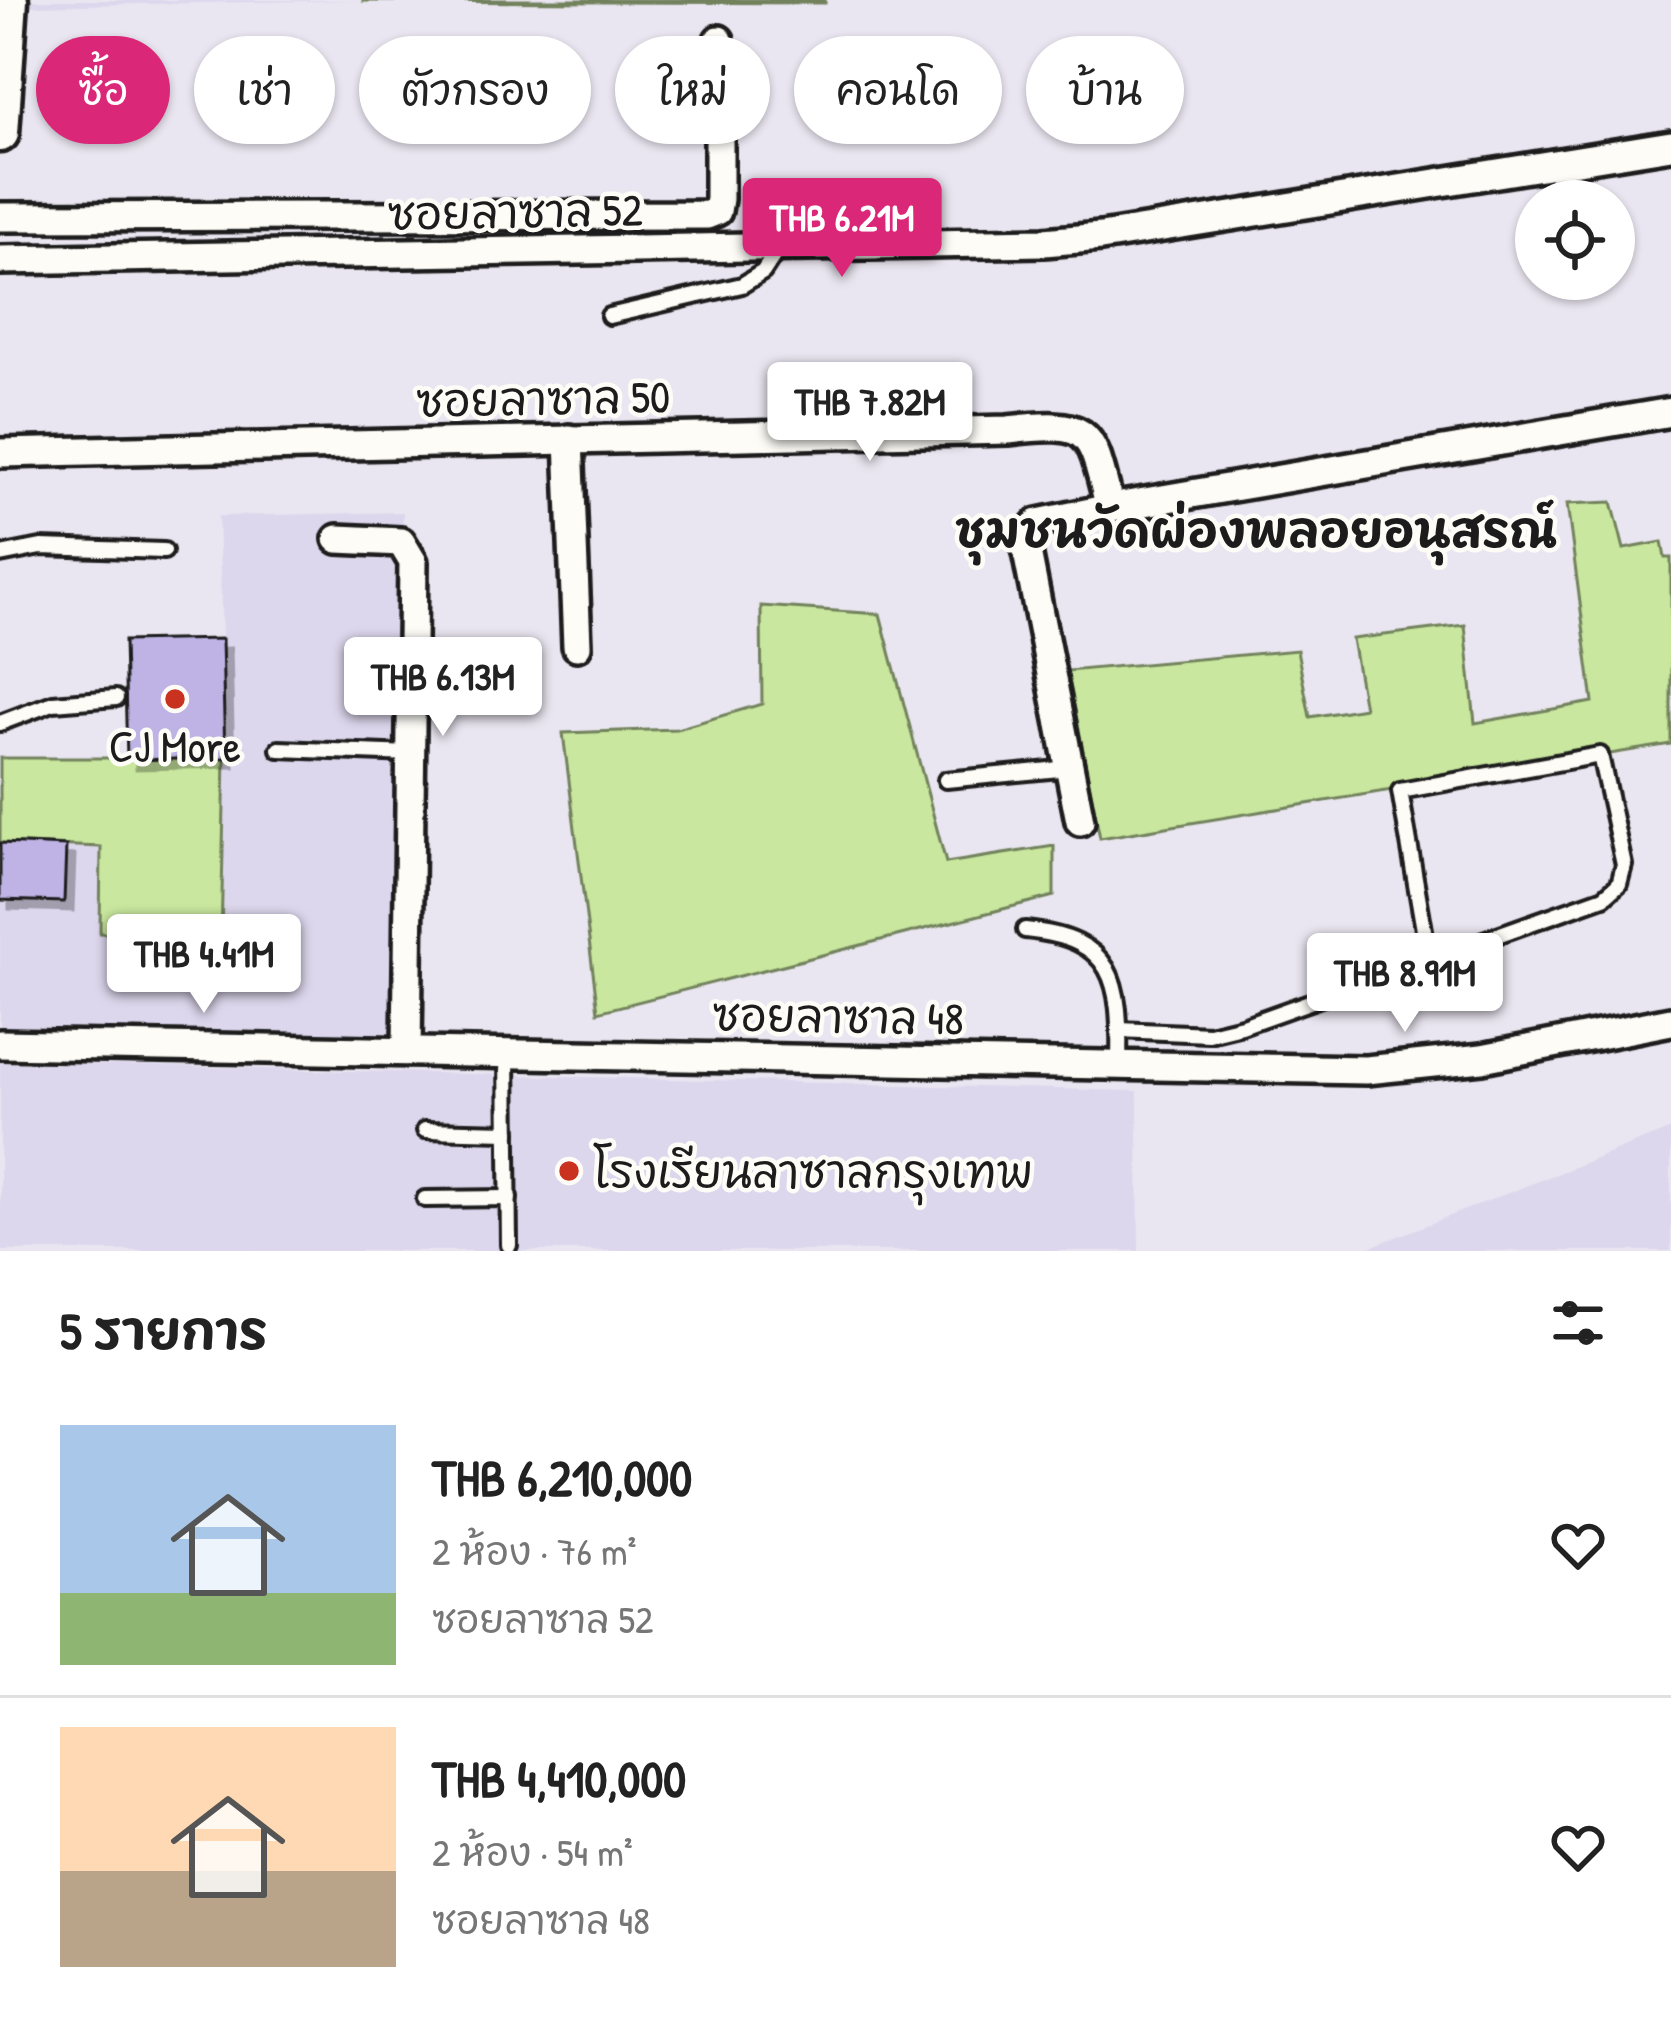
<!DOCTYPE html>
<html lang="th">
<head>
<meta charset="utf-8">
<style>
  body { margin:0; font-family:"Patrick Hand","Playpen Sans Thai",sans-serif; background:#f2f2f2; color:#222; height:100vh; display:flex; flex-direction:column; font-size:45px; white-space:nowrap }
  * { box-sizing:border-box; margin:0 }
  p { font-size:39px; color:#767676 }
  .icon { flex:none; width:66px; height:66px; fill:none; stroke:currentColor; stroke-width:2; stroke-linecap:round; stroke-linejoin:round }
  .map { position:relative; height:1251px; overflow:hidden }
  .details { display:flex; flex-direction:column; background:#fff; flex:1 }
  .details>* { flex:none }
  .top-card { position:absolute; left:36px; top:36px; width:1599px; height:108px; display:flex; gap:24px }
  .fabs { position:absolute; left:1515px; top:180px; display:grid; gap:24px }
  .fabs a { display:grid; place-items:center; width:120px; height:120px; border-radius:50%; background:#fff; box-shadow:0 3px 9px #0004; font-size:60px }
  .price { position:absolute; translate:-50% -102px; padding:0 27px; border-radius:12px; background:#fff; color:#222; font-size:39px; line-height:78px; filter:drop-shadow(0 3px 6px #0008) }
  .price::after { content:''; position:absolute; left:50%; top:72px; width:36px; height:27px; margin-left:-18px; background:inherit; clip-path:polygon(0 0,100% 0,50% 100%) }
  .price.active { background:#db2777; color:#fff }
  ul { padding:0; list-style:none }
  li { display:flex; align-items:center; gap:36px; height:300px; padding:0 60px }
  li+li { border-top:3px solid #e0e0e0 }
  li span { display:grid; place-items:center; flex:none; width:336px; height:240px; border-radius:0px; color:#555 }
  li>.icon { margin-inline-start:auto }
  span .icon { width:144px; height:144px; fill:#fffc; stroke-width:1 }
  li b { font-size:51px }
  h2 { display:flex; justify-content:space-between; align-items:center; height:144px; padding:0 60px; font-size:51px }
  .tag { padding:0 42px; border-radius:54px; background:#fff; box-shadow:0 3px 9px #0004; font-size:42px; line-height:108px }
  .tag.active { background:#db2777; color:#fff }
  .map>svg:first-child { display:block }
  .built { fill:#ddd7ed }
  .green { fill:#c9e79e; stroke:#72825d; stroke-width:3 }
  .building { fill:#beb3e4; stroke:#1c1c1c; stroke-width:3; filter:url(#shadow) }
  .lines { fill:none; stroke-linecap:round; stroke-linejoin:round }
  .lane-casing { stroke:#1c1c1c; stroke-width:22 }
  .street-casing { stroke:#1c1c1c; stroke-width:36 }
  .secondary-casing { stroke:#1c1c1c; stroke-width:45 }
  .lane { stroke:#fdfcf7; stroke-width:14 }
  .street { stroke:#fdfcf7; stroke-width:27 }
  .secondary { stroke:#fdfcf7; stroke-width:36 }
  .poi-dot { fill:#c8321e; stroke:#fdfcf7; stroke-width:4.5 }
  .labels { text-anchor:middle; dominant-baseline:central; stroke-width:9; stroke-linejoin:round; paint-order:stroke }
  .street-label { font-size:45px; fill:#1c1c1c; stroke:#fdfcf7 }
  .poi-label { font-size:45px; fill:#1c1c1c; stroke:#fdfcf7 }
  .neighbourhood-label { font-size:48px; font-weight:bold; fill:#1c1c1c; stroke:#fdfcf7 }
</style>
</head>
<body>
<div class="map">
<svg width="1671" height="1251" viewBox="0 0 1671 1251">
  <defs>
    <filter id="shadow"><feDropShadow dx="9" dy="9" stdDeviation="0" flood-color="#0004"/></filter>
  </defs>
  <rect width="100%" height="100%" fill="#eae6f1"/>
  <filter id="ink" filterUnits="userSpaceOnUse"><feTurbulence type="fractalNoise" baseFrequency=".00833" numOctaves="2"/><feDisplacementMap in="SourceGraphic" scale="24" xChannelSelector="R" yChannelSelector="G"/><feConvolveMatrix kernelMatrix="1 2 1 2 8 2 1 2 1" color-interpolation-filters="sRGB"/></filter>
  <g filter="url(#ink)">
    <!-- built -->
    <g class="built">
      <path d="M28 0H363L27 6Z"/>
      <path d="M403 512 394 1037 0 1032V843L101 847 222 639 218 516Z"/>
      <path d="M0 1062 1138 1091 1139 1251H0Z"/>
      <path d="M1671 1129V1251H1360Z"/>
    </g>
    <!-- green -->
    <g class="green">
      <path d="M825 0V3L363 1V0Z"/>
      <path d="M1612 502 1624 549 1662 542 1665 558H1671V744L1100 838 1067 671 1297 650 1310 717 1364 708 1352 639 1465 625 1475 723 1593 702 1567 504Z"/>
      <path d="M761 606 880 614 946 863 1054 846V896L598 1012 563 733 677 729 762 704Z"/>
      <path d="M0 758H225L221 940 100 933 101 847 0 843Z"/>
    </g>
    <!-- building -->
    <g class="building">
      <path d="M222 639 225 758 127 760 124 641Z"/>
      <path d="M0 843 66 846 64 902 0 900Z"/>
    </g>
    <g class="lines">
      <defs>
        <g id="lane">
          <path d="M609 316 742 285 763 272 778 249"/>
          <path d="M0 555 41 547 164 551"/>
          <path d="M0 723 53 703 116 698"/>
          <path d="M279 749 412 754"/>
          <path d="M946 780 1070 768"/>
          <path d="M1025 930C1115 939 1121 980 1119 1062"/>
          <path d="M1119 1030 1209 1034 1242 1026 1604 897 1619 884 1624 865 1600 755 1400 791 1429 959"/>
          <path d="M507 1053 509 1245"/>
          <path d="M425 1130 508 1132"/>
          <path d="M425 1199 509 1198"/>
        </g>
        <g id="street">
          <path d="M0 217 707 215 717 211 719 199V40"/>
          <path d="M0 260 1044 242 1101 237 1671 145"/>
          <path d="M569 439 577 646"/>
          <path d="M0 453 1008 430C1094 420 1090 430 1110 508L1671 412"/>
          <path d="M338 539 401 542 413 562 407 1051"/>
          <path d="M1080 821 1027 552 1028 534 1038 523 1110 508"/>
          <path d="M0 1044 1366 1070 1482 1058 1671 1021"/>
        </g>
        <path id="secondary" d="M0 133 9 0"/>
      </defs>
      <!-- lane casing -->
      <use href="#lane" class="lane-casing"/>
      <!-- street casing -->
      <use href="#street" class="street-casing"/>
      <!-- secondary casing -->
      <use href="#secondary" class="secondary-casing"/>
      <!-- lane -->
      <use href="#lane" class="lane"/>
      <!-- street -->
      <use href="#street" class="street"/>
      <!-- secondary -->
      <use href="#secondary" class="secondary"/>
    </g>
  </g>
  <!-- markers -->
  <g class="poi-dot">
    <circle cx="175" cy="699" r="12"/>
    <circle cx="569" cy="1171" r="12"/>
  </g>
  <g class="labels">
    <!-- street labels -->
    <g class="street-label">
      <text transform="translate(515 211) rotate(-1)">ซอยลาซาล 52</text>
      <text transform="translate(543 398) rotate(-1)">ซอยลาซาล 50</text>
      <text transform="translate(838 1016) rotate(1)">ซอยลาซาล 48</text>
    </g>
    <!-- poi labels -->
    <g class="poi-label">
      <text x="175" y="745">CJ More</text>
      <text x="593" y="1171" text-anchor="start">โรงเรียนลาซาลกรุงเทพ</text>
    </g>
    <!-- neighbourhood labels -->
    <g class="neighbourhood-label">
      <text x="1256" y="529">ชุมชนวัดผ่องพลอยอนุสรณ์</text>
    </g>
  </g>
</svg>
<div class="fabs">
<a><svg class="icon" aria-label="locate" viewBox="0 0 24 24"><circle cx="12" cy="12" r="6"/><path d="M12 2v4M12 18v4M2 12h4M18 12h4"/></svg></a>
</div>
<b class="price active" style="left:842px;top:280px">THB 6.21M</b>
<b class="price" style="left:870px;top:464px">THB 7.82M</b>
<b class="price" style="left:443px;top:739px">THB 6.13M</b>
<b class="price" style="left:204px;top:1016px">THB 4.41M</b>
<b class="price" style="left:1405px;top:1035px">THB 8.91M</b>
<div class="top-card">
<a class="tag active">ซื้อ</a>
<a class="tag">เช่า</a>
<a class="tag">ตัวกรอง</a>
<a class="tag">ใหม่</a>
<a class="tag">คอนโด</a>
<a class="tag">บ้าน</a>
</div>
</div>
<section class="details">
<h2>5 รายการ<svg class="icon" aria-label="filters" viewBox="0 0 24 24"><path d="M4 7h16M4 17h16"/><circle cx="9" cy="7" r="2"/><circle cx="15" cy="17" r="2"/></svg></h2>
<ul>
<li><span style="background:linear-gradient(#a9c7e8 70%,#8fb573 0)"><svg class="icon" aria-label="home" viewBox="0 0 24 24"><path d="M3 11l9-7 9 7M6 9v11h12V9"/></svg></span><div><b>THB 6,210,000</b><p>2 ห้อง · 76 m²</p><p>ซอยลาซาล 52</p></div><svg class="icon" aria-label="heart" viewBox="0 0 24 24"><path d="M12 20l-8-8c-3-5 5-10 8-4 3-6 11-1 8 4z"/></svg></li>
<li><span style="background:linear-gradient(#ffd9b3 60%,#b9a48a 0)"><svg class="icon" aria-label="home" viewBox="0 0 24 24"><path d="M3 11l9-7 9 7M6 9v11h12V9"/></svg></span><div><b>THB 4,410,000</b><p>2 ห้อง · 54 m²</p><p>ซอยลาซาล 48</p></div><svg class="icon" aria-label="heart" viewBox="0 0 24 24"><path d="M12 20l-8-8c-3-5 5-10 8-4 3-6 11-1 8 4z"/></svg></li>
</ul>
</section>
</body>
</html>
